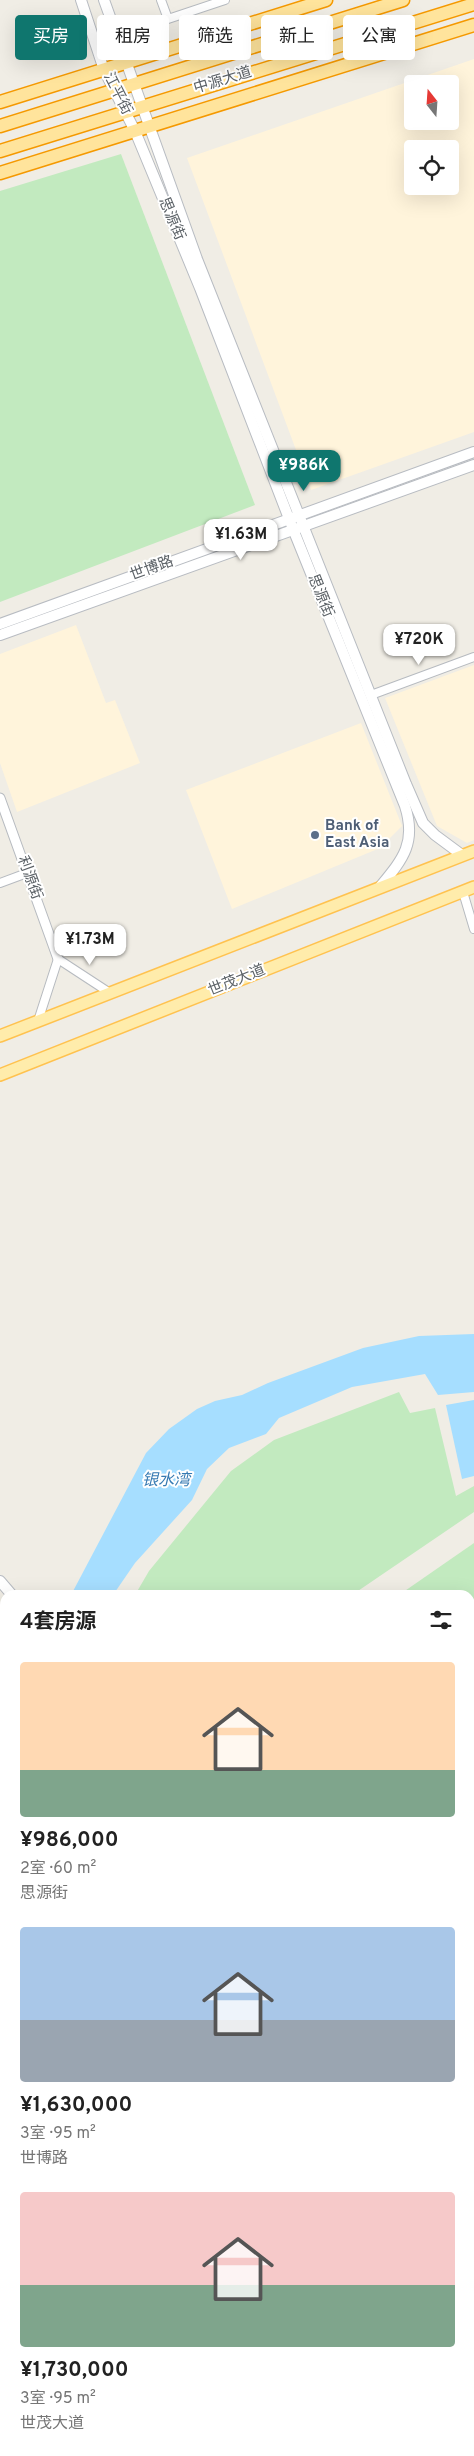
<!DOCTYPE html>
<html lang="zh">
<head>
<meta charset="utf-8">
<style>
  body { margin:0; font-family:Overpass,"Noto Sans SC",sans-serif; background:#f6f6f6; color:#222; height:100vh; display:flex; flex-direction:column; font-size:19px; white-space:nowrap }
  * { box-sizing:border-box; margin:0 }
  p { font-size:16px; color:#767676 }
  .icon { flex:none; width:28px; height:28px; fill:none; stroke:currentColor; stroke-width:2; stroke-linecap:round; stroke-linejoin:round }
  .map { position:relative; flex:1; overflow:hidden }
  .side { position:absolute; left:0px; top:1590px; width:475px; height:866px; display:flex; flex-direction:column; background:#fff; border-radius:15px 15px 0 0; box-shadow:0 5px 20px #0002 }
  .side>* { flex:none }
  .banner { position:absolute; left:15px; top:15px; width:445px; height:45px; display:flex; gap:10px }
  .needle { width:32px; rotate:343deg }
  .controls { position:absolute; left:404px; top:75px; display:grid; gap:10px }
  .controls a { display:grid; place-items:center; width:55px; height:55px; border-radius:5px; background:#fff; box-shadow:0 5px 20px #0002; font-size:25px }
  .price { position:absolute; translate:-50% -42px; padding:0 11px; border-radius:10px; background:#fff; color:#222; font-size:16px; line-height:32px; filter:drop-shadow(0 1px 2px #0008) }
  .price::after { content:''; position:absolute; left:50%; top:30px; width:15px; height:11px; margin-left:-8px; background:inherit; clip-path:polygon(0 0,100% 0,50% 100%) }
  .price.on { background:#0f766e; color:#fff }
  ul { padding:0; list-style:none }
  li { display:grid; align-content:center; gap:10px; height:265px; padding:0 20px }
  li span { display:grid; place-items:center; height:155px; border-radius:5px; color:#555 }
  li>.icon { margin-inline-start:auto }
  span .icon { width:90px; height:90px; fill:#fffc; stroke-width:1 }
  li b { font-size:21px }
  h2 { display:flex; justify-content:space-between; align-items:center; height:60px; padding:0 20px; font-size:21px }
  .pill { padding:0 18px; border-radius:5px; background:#fff; box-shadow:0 5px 20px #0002; font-size:18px; line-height:45px }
  .pill.on { background:#0f766e; color:#fff }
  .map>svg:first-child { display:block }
  .commercial { fill:#fff4db; fill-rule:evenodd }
  .green { fill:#c2eabf }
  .water { fill:#a6deff }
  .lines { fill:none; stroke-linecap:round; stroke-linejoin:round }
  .minor-casing { stroke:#b7bbc0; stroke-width:10 }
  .tertiary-casing { stroke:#b7bbc0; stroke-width:11 }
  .secondary-casing { stroke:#b8bcc2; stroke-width:12 }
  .primary-casing { stroke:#ffc24f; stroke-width:14 }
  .trunk-casing { stroke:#f59900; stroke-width:15 }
  .minor { stroke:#fff; stroke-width:8 }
  .tertiary { stroke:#fff; stroke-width:9 }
  .secondary { stroke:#fff; stroke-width:10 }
  .primary { stroke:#ffecab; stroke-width:11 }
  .trunk { stroke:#ffe49c; stroke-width:12 }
  .service-dot { fill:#5c6f8a; stroke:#fff; stroke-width:2 }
  .labels { text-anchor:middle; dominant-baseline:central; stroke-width:4; stroke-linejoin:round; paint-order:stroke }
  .street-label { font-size:15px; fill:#5c6267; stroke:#fff }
  .service-label { font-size:15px; font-weight:bold; fill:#4e5e75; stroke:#fff; text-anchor:start }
  .water-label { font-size:16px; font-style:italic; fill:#367ab2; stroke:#fff }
</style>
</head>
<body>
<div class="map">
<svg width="474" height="2456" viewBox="0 0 474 2456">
  <rect width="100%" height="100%" fill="#f0ede5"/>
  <!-- commercial -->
  <g class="commercial">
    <path d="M474 59V432L311 490 187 158ZM412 84H450V121H412ZM412 149H450V186H412Z"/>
    <path d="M76 625 106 703 115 700 140 763 17 812 0 763V654Z"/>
    <path d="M474 665V840L467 843 437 826 385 698Z"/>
    <path d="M361 723 402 826 380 848 232 909 186 790Z"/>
    <path d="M474 1543V1982L470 1984V1595H402Z"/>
    <path d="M470 2214 474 2219V2402L470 2405Z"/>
    <path d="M5 2448V2451H113L117 2456H0V2452Z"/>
    <path d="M206 2451H409L403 2456H210Z"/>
  </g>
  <!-- green -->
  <g class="green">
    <path d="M121 154 255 505 0 602V191Z"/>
    <path d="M399 1392 410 1413 435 1408 456 1496 474 1486V1512L352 1595H135L149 1571 231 1471 274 1440Z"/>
    <path d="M474 1543V1761L470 1759V1595H399Z"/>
  </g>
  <!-- water -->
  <g class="water">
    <path d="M474 1334V1392L438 1395 425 1374 352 1387 279 1418 266 1434 229 1448 207 1469 192 1500 135 1563 113 1595H71L146 1453 169 1429 197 1409 215 1401 242 1395 268 1383 363 1348 419 1336Z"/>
    <path d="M474 1400V1476L462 1479 446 1405Z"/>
  </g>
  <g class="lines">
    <defs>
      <g id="minor">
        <path d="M161 0 168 19 225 0"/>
        <path d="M371 695 474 657"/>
        <path d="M0 883 27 873"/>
        <path d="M463 892 474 929"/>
        <path d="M38 1021 58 959 110 993"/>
      </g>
      <path id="tertiary" d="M0 798 58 959"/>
      <g id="secondary">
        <path d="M81 0 104 70 135 131 200 288 293 529 405 806C417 844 402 860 379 888"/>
        <path d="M104 0 197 259 406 784 423 823 435 835 462 855"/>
        <path d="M0 624 474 452"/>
        <path d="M0 635 474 465"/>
        <path d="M0 1581 12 1595"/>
        <path d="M0 1613 5 1619"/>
        <path d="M470 2012 474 2010"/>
        <path d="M470 2067 474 2063"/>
        <path d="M470 2164 474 2169"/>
        <path d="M470 2192 474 2197"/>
        <path d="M0 2419 5 2415"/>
        <path d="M0 2439 5 2435"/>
        <path d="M470 2440 474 2437"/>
        <path d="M450 2456 456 2451"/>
        <path d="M465 2456 474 2449"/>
      </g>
      <g id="primary">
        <path d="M0 1036 474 851"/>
        <path d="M0 1075 474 887"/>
      </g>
      <g id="trunk">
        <path d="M0 102 326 0"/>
        <path d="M0 126 403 0"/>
        <path d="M0 151 474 4"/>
        <path d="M0 173 474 25"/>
      </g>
    </defs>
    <!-- minor casing -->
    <use href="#minor" class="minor-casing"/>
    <!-- tertiary casing -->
    <use href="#tertiary" class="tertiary-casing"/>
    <!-- secondary casing -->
    <use href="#secondary" class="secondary-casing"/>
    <!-- primary casing -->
    <use href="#primary" class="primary-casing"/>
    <!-- trunk casing -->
    <use href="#trunk" class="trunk-casing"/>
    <!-- minor -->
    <use href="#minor" class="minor"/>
    <!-- tertiary -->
    <use href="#tertiary" class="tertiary"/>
    <!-- secondary -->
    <use href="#secondary" class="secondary"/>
    <!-- primary -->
    <use href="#primary" class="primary"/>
    <!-- trunk -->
    <use href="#trunk" class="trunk"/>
  </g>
  <!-- markers -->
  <circle class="service-dot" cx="315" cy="835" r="5"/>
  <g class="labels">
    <!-- street labels -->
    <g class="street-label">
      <text transform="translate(223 81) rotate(-17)">中源大道</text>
      <text transform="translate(117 94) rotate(63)">江平街</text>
      <text transform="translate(171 219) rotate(67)">思源街</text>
      <text transform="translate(152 569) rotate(-20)">世博路</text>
      <text transform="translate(320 596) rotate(68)">思源街</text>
      <text transform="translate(29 878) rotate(70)">利源街</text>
      <text transform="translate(237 981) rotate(-22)">世茂大道</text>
    </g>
    <!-- service labels -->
    <g class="service-label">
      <text x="325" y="826">Bank of<tspan x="325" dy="17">East Asia</tspan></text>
    </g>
    <!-- water labels -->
    <g class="water-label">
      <text x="166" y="1481">银水湾</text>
    </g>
  </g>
</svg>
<div class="controls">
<a><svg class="needle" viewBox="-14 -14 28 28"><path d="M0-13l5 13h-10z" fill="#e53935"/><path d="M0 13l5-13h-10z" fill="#767676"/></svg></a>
<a><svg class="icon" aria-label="locate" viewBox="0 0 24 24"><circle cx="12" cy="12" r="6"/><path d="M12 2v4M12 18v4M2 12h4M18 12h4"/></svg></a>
</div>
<b class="price on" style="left:304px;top:492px">¥986K</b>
<b class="price" style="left:241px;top:561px">¥1.63M</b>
<b class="price" style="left:419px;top:666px">¥720K</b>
<b class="price" style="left:90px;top:966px">¥1.73M</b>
<div class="banner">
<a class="pill on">买房</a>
<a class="pill">租房</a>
<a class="pill">筛选</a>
<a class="pill">新上</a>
<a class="pill">公寓</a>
</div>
<section class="side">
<h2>4套房源<svg class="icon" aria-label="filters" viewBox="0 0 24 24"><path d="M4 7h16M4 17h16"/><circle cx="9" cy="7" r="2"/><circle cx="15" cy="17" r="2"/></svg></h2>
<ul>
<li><span style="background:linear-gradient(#ffd9b3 70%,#7fa58c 0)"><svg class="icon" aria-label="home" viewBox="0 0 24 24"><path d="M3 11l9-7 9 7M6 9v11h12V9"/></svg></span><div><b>¥986,000</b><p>2室 · 60 m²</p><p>思源街</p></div></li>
<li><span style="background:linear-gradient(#a9c7e8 60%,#9aa5b1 0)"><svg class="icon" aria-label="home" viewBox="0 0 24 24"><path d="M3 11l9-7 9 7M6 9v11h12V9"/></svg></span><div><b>¥1,630,000</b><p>3室 · 95 m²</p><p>世博路</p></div></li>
<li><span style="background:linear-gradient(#f6c9c9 60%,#7fa58c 0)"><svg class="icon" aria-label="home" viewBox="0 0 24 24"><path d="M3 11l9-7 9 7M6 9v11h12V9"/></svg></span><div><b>¥1,730,000</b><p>3室 · 95 m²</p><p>世茂大道</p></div></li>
</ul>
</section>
</div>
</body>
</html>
